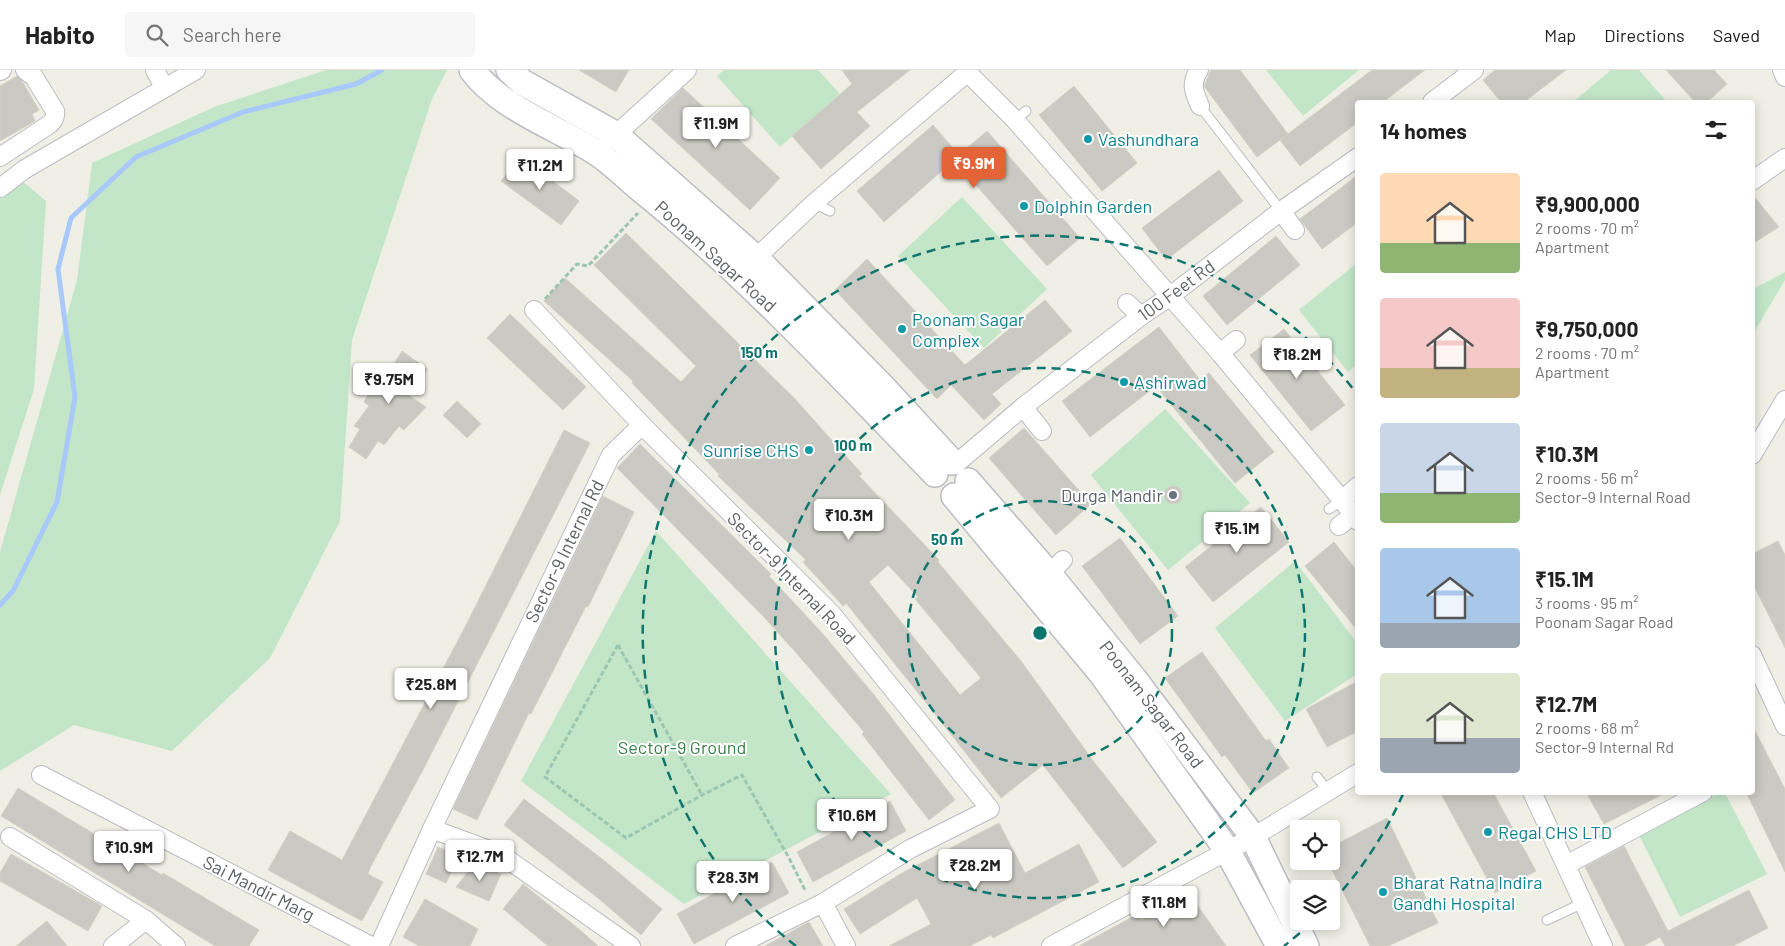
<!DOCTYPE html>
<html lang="en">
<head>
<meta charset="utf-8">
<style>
  body { margin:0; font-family:Barlow,sans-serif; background:#f6f6f6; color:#222; height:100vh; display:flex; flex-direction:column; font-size:19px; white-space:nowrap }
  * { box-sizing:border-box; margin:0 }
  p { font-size:16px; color:#767676 }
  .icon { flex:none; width:28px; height:28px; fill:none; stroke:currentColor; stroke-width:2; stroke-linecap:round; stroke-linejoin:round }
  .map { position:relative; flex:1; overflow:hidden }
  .sheet { position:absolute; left:1355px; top:30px; width:400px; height:695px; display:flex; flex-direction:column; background:#fff; border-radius:5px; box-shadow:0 2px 12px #0003 }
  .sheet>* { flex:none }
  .tools { position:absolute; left:1290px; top:750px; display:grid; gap:10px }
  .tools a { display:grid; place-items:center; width:50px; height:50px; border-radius:5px; background:#fff; box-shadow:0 2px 12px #0003; font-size:25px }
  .price { position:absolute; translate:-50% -42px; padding:0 11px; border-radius:5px; background:#fff; color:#222; font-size:16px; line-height:32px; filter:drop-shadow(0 1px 2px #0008) }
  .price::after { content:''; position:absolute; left:50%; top:30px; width:15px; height:11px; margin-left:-8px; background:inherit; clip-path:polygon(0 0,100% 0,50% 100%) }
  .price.on { background:#e46337; color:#fff }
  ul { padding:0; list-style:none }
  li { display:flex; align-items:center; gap:15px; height:125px; padding:0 25px }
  li span { display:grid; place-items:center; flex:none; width:140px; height:100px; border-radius:5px; color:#555 }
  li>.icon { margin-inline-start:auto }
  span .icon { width:60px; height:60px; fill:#fffc; stroke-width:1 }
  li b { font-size:21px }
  h2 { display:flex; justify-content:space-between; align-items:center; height:60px; padding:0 25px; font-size:21px }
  header { display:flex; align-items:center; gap:30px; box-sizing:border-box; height:70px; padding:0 25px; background:#fff; border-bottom:1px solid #e0e0e0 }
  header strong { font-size:24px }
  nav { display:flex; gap:28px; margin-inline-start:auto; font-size:18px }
  .search { width:350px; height:45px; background:#f6f6f6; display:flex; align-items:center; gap:12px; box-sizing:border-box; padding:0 18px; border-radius:5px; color:#767676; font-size:19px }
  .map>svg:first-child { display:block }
  .green { fill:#c3e6c9 }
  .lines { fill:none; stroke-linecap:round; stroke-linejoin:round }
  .stream { stroke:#a9c9fc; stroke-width:5 }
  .building { fill:#cac9c3; stroke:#d4d2c4; fill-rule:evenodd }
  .service-casing { stroke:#babcc1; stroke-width:11 }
  .minor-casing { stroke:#babcc1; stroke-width:20 }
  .secondary-casing { stroke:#bbbdc3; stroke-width:28 }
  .path { stroke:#9dc6b0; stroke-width:3; stroke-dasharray:5 2.5; stroke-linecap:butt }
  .service { stroke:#fff; stroke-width:9 }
  .minor { stroke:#fff; stroke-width:18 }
  .secondary { stroke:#fff; stroke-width:25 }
  .ring { fill:none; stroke:#0f766e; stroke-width:2.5; stroke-dasharray:9 6 }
  .culture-dot { fill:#0f9aa8; stroke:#fff; stroke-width:2 }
  .worship-dot { fill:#6b7280; stroke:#fff; stroke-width:2 }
  .labels { text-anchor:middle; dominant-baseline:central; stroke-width:4; stroke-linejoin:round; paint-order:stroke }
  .culture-label { font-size:18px; fill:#0d838f; stroke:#fff; text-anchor:start }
  .street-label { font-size:18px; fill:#5d6066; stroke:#fff }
  .worship-label { font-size:18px; fill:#5b616d; stroke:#fff; text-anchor:end }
  .park-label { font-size:18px; fill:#388348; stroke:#fff }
  .centre { fill:#0f766e; stroke:#fff; stroke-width:2.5 }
  .ring-label { font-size:15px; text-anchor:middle; font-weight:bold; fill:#0f766e; stroke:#fff; stroke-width:4; stroke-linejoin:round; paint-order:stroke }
</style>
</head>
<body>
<header>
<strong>Habito</strong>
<div class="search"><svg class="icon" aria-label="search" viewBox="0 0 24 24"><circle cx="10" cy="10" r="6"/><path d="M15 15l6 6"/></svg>Search here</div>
<nav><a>Map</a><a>Directions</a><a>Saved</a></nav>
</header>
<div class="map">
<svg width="1785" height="876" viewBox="0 0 1785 876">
  <rect width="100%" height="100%" fill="#efefe6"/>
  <!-- green -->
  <g class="green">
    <path d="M326 0H447L432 29 352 270 340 451 270 588 172 681 74 655 0 701V482L77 210 92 93 214 37Z"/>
    <path d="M724 0H818L840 24 780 77 717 6Z"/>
    <path d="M1266 0H1359L1303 46Z"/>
    <path d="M1611 0H1639L1667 32H1573Z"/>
    <path d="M22 111 46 131 34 319 0 425V127Z"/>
    <path d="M962 127 1047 219 984 278 898 186Z"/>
    <path d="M1357 193V294L1348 302 1299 240Z"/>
    <path d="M1785 202V210L1753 264V219Z"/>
    <path d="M1165 339 1250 433 1168 500 1091 405Z"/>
    <path d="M656 461 891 724 684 834 521 711Z"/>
    <path d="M1295 491 1357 573V604L1285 651 1215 558Z"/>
    <path d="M1719 723H1725L1767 804 1680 847 1638 763Z"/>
  </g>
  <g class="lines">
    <!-- stream -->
    <path class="stream" d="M0 535 13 521 57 432 75 327 58 199 71 148 136 87 243 42 356 14 382 0"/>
  </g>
  <!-- building -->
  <g class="building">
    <path d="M579 0H629L616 22Z"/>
    <path d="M842 0H910L857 42 870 56 821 99 792 66 852 14Z"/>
    <path d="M1211 0H1240L1288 64 1257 87 1204 16Z"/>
    <path d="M1372 0H1425L1383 32H1358V52L1300 96 1280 70Z"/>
    <path d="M1495 0H1566L1524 32H1501L1483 10Z"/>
    <path d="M1666 0H1714L1727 14 1707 32H1695Z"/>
    <path d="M17 6 22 11 39 40 32 44 35 51 0 71V16Z"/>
    <path d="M1074 16 1137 93 1102 121 1039 45Z"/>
    <path d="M683 18 780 108 750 140 651 49Z"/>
    <path d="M933 55 959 85 987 61 1080 168 1047 196 954 90 884 152 857 121Z"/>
    <path d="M520 86 579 131 561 155 501 111Z"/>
    <path d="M1219 100 1243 131 1166 190 1142 158Z"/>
    <path d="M1358 105V152L1322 179 1300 149Z"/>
    <path d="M1752 124 1779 157 1752 174Z"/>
    <path d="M626 163 795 329 862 404 859 406 939 490 938 492 1021 591 1094 692 1157 772 1123 798 1043 695 1001 728 935 644 846 533 843 536 803 492 806 490 718 406 719 404 632 313 633 311 544 231 565 208 681 312 696 296 594 195ZM888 495 918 527 915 529 981 608 960 625 869 512Z"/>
    <path d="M1276 166 1300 195 1227 255 1203 226Z"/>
    <path d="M867 189 965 295 1045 230 1072 261 992 324 1001 334 984 350 951 315 937 329 835 220Z"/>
    <path d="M510 244 586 317 563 340 487 268Z"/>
    <path d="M1159 257 1200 310 1209 303 1274 382 1235 413 1156 316 1090 367 1062 331Z"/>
    <path d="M1284 259 1345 335 1311 361 1250 285Z"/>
    <path d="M402 281 427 299 410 326 426 337 404 360 399 356 384 375 378 371 366 389 349 377 360 359 354 356 369 336 364 332 379 304 385 308Z"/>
    <path d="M457 331 481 354 467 368 443 345Z"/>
    <path d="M1024 358 1091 434 1056 465 989 388Z"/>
    <path d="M564 360 590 373 425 696 370 798 368 804 383 812 362 851 268 800 290 761 342 790 465 557Z"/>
    <path d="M640 374 771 504 769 506 823 564 874 625 955 730 929 750 862 664 864 662 799 586 763 546 617 398Z"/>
    <circle cx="1173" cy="425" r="9"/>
    <path d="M603 426 634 442 588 537 586 536 531 644 529 643 477 750 453 739Z"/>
    <path d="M1261 437 1289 472 1213 532 1185 497Z"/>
    <path d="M1120 468 1178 546 1140 574 1082 496Z"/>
    <path d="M1778 471 1785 485V578L1752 512V484Z"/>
    <path d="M1334 472 1358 502V561L1305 496Z"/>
    <path d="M1202 582 1266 671 1269 669 1289 698 1253 723 1225 685 1222 687 1165 608Z"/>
    <path d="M1358 611V661L1327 677 1306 639Z"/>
    <path d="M1752 655 1785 719V802L1746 722H1752Z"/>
    <path d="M18 718 162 805 163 803 259 860 249 876H215L1 746Z"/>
    <path d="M1440 722H1493L1536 801 1495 823Z"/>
    <path d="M1586 722H1667L1604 754Z"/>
    <path d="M524 729 606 792 662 839 641 865 598 828 504 755Z"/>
    <path d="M890 731 906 761 813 812 797 782Z"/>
    <path d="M1387 748 1438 853 1388 876H1370L1331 798V777Z"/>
    <path d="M999 753 1025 803 1079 774 1099 812 993 868 991 865 970 876H889L931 854 917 828 860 864 844 839 902 803Z"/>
    <path d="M1624 776 1668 861 1749 820 1768 858 1733 876H1665L1660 867 1643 876H1625L1585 797Z"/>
    <path d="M438 777 459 786 446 813 426 804Z"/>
    <path d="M11 784 102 836 88 861 0 811V803Z"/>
    <path d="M772 792 789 823 694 874 677 844Z"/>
    <path d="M475 793 501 804 489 831 456 817Z"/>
    <path d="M523 814 580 860 598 876H548L503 839Z"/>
    <path d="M1186 819 1226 876H1079L1138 844 1141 850Z"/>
    <path d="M425 829 478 859 470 876H419L403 867Z"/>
    <path d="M47 851 67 876H16Z"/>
    <path d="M809 852 823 876H765Z"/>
  </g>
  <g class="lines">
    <defs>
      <g id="service">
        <path d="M1200 36 1281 141"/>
        <path d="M1015 50 1026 41"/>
        <path d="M814 133 830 141"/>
        <path d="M1329 439 1342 430"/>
        <path d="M1317 707 1328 721"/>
        <path d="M1547 850 1583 833"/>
      </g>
      <g id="minor">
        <path d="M155 0 164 17"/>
        <path d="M965 0 1015 50 1220 283 1342 430 1358 451"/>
        <path d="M1199 0C1190 14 1194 22 1200 36"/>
        <path d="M1782 0 1785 7"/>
        <path d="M0 1 2 0"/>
        <path d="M1432 32 1474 0"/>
        <path d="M608 72 687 0"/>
        <path d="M0 87 50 54C54 50 56 47 55 41L34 7 25 0"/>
        <path d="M1752 111 1785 88"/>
        <path d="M0 118 25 99 196 0"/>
        <path d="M1281 141 1295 160"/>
        <path d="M756 188 814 133 968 2"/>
        <path d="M1127 233 1141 246"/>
        <path d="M1220 283 1236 270"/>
        <path d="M1023 337 1042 361"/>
        <path d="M642 355 831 543 990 739 910 779 823 833"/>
        <path d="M1752 385 1785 330"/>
        <path d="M957 393 1023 337 1141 246 1169 227 1281 141 1358 87"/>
        <path d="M1342 430 1358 416"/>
        <path d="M1339 456 1353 445"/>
        <path d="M1049 504 1063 490"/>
        <path d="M1752 585 1785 656"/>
        <path d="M41 705 371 876"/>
        <path d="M1532 722 1603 876"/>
        <path d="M432 759 611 385 642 355 534 240"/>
        <path d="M10 767 146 850 113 876"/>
        <path d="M1566 795 1703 722"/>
        <path d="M146 850 176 876"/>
        <path d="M379 876 432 759 500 784 631 876"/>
        <path d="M735 876 823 833 846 876"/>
        <path d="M1051 876 1253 767 1358 703"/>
      </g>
      <g id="secondary">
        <path d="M472 0C500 38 558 58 597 83 612 93 625 106 638 117 746 204 839 305 935 404"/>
        <path d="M509 0 522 12 615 64 756 188 881 315 952 392"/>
        <path d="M968 411 1049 504 1135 610 1253 767 1306 876"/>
        <path d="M954 426 1101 603 1227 780 1279 876"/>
      </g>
    </defs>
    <!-- service casing -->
    <use href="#service" class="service-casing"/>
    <!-- minor casing -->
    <use href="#minor" class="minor-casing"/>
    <!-- secondary casing -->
    <use href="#secondary" class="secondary-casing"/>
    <!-- path -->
    <g class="path">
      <path d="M545 229 577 194 588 196 638 143"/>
      <path d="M618 575 545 707 626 768 702 725 742 705 789 788 806 822"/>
      <path d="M618 575 702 725"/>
    </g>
    <!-- service -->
    <use href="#service" class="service"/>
    <!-- minor -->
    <use href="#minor" class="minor"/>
    <!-- secondary -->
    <use href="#secondary" class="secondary"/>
  </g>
  <!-- distance rings -->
  <g class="ring">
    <circle cx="1040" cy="563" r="132"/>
    <circle cx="1040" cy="563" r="265"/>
    <path d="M1403 724A397 397 0 0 1 1333 831M1311 853A397 397 0 0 1 1284 876M796 876A397 397 0 1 1 1357 324"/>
  </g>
  <!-- markers -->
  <g class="culture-dot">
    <circle cx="1088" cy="69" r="5"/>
    <circle cx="1024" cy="136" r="5"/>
    <circle cx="902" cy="259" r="5"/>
    <circle cx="1124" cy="312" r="5"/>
    <circle cx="809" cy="380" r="5"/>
    <circle cx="1488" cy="762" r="5"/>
    <circle cx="1383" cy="822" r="5"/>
  </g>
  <circle class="worship-dot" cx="1173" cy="425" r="5"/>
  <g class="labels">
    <!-- culture labels -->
    <g class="culture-label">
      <text x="1098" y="69">Vashundhara</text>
      <text x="1034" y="136">Dolphin Garden</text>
      <text x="912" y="249">Poonam Sagar<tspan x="912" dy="21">Complex</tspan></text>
      <text x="1134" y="312">Ashirwad</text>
      <text x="799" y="380" text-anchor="end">Sunrise CHS</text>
      <text x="1498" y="762">Regal CHS LTD</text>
      <text x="1393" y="812">Bharat Ratna Indira<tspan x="1393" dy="21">Gandhi Hospital</tspan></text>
    </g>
    <!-- street labels -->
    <g class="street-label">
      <text transform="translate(716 186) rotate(42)">Poonam Sagar Road</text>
      <text transform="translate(1176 220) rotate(-36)">100 Feet Rd</text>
      <text transform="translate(564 481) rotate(-64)">Sector-9 Internal Rd</text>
      <text transform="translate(792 508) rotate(46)">Sector-9 Internal Road</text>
      <text transform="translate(1152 634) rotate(52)">Poonam Sagar Road</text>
      <text transform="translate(259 818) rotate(27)">Sai Mandir Marg</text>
    </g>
    <!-- worship labels -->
    <g class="worship-label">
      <text x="1163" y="425">Durga Mandir</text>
    </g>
    <!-- park labels -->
    <g class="park-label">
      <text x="682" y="677">Sector-9 Ground</text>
    </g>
  </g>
  <circle cx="1040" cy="563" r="8" class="centre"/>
  <g class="ring-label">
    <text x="759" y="288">150 m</text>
    <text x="853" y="381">100 m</text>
    <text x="947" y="475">50 m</text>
  </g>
</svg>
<div class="tools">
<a><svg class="icon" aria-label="locate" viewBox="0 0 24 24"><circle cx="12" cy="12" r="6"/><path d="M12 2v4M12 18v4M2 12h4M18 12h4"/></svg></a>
<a><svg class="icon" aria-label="layers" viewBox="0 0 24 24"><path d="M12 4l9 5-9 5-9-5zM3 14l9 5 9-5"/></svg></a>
</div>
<b class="price" style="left:716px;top:79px">₹11.9M</b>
<b class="price on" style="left:974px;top:119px">₹9.9M</b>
<b class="price" style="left:540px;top:121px">₹11.2M</b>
<b class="price" style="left:1297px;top:310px">₹18.2M</b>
<b class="price" style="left:389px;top:335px">₹9.75M</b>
<b class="price" style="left:849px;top:471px">₹10.3M</b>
<b class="price" style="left:1237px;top:484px">₹15.1M</b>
<b class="price" style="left:431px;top:640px">₹25.8M</b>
<b class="price" style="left:852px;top:771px">₹10.6M</b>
<b class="price" style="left:129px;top:803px">₹10.9M</b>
<b class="price" style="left:480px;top:812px">₹12.7M</b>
<b class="price" style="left:975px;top:821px">₹28.2M</b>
<b class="price" style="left:733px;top:833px">₹28.3M</b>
<b class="price" style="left:1164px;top:858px">₹11.8M</b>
<section class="sheet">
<h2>14 homes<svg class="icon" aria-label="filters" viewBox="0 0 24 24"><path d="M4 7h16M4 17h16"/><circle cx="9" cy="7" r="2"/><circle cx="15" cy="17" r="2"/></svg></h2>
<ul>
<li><span style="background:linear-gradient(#ffd9b3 70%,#8fb573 0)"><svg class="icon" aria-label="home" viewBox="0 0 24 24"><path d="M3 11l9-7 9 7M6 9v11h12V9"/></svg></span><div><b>₹9,900,000</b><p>2 rooms · 70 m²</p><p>Apartment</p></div></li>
<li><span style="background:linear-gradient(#f6c9c9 70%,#c2b280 0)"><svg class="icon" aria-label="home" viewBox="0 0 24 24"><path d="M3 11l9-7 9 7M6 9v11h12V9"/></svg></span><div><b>₹9,750,000</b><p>2 rooms · 70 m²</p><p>Apartment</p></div></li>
<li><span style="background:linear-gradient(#c9d6e8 70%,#8fb573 0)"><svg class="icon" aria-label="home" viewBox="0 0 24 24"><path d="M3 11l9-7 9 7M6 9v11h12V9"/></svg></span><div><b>₹10.3M</b><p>2 rooms · 56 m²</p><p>Sector-9 Internal Road</p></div></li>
<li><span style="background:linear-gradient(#a9c7e8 75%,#9aa5b1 0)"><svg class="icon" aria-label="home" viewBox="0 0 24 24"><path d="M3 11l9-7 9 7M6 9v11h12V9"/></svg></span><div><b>₹15.1M</b><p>3 rooms · 95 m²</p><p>Poonam Sagar Road</p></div></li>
<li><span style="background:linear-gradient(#dfe7d0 65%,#9aa5b1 0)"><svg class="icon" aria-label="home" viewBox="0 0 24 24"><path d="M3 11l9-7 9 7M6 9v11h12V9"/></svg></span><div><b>₹12.7M</b><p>2 rooms · 68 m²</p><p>Sector-9 Internal Rd</p></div></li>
</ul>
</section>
</div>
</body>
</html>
